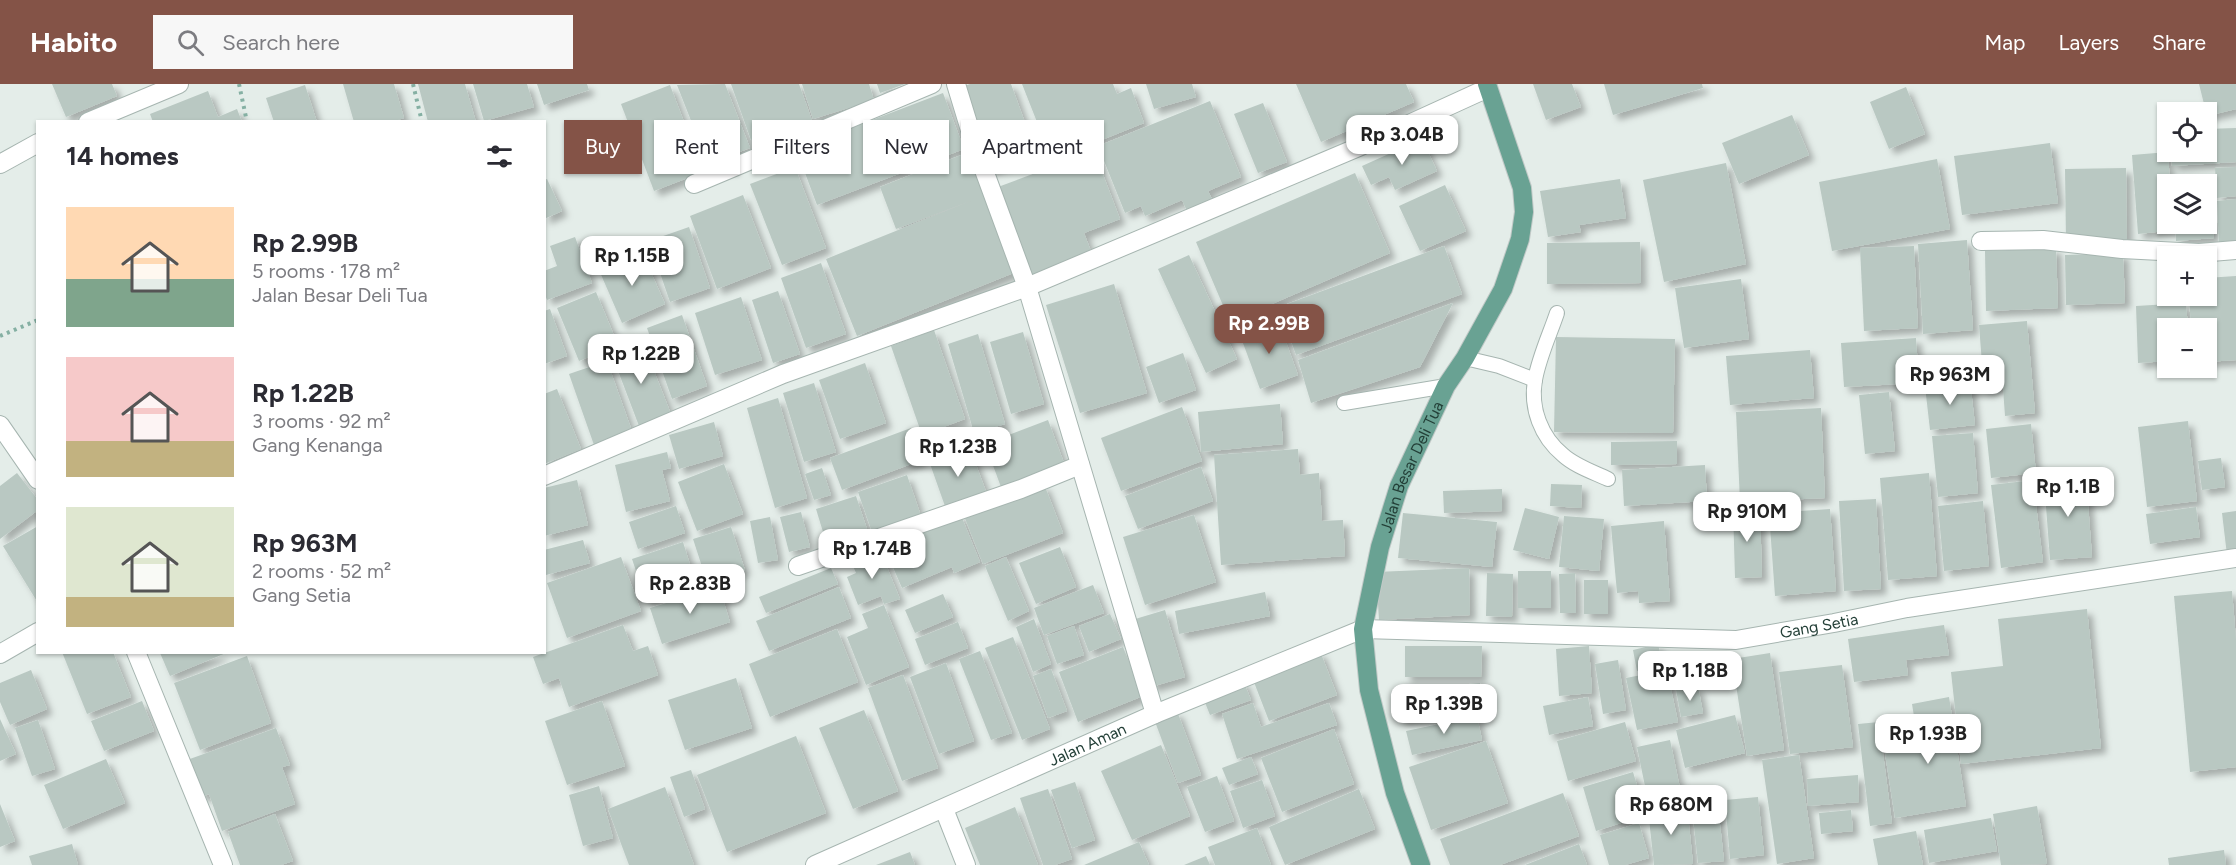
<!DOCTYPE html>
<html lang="en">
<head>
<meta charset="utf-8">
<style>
  body { margin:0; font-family:Figtree,sans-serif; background:#f7f7f7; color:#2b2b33; height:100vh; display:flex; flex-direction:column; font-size:22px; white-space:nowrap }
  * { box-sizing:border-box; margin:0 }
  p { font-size:20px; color:#7c7c81 }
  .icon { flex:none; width:33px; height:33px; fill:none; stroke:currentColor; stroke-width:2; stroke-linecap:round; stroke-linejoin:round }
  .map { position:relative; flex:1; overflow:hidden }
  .sheet { position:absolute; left:36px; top:36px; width:510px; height:534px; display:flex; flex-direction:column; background:#fff; border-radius:0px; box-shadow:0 2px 4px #0004 }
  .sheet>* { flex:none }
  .top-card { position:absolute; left:564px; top:36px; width:570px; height:54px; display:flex; gap:12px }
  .buttons { position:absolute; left:2157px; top:18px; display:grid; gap:12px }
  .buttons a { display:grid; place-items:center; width:60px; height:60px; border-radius:0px; background:#fff; box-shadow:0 2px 4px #0004; font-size:30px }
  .price { position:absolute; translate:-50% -51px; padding:0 14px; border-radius:12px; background:#fff; color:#222; font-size:20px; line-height:39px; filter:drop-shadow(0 2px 3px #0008) }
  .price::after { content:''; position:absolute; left:50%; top:36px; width:18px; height:14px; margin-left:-9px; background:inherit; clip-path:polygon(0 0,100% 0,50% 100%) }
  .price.active { background:#845347; color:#fff }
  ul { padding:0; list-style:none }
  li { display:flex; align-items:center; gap:18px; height:150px; padding:0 30px }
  li span { display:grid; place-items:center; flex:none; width:168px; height:120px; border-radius:0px; color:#555 }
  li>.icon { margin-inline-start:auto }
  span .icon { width:72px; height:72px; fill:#fffc; stroke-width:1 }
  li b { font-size:26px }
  h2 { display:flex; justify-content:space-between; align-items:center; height:72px; padding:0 30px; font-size:26px }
  .chip { padding:0 21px; border-radius:0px; background:#fff; box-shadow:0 2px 4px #0004; font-size:21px; line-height:54px }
  .chip.active { background:#845347; color:#fff }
  header { display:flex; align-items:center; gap:36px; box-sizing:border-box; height:84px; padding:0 30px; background:#845347; color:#fff }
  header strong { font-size:28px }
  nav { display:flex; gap:33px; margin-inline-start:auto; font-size:21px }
  .search { width:420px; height:54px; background:#f7f7f7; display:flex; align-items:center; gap:15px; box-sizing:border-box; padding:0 21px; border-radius:0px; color:#7c7c81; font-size:22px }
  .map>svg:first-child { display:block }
  .building { fill:#b9c8c2; filter:url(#shadow) }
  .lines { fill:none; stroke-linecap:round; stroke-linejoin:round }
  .lane-casing { stroke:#a6b5b0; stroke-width:16 }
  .street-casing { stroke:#a6b5b0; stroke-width:20 }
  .primary-casing { stroke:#c1c9c7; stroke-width:20 }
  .path { stroke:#85b0a3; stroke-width:4; stroke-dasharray:3 4.5; stroke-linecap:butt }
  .lane { stroke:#fff; stroke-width:14 }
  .street { stroke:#fff; stroke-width:18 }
  .primary { stroke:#69a293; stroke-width:18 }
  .labels { text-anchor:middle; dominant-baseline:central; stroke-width:4.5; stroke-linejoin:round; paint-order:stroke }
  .street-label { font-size:16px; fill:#233f37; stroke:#f4f9f7 }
</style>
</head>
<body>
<header>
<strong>Habito</strong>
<div class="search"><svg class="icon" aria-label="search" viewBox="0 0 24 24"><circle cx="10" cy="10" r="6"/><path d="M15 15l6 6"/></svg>Search here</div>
<nav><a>Map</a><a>Layers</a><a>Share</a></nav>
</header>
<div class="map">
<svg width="2236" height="781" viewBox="0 0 2236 781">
  <defs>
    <filter id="shadow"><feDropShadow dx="5.5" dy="5.5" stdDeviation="3" flood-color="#0004"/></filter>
  </defs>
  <rect width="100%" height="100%" fill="#e4ede9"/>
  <!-- building -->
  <g class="building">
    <path d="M52 0H112L117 12 66 33Z"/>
    <path d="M343 0H394L404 34 391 38H354Z"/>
    <path d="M418 0H465L476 38H428Z"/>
    <path d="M473 0H527L534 23 484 37Z"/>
    <path d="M537 0H587L589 6 544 21Z"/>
    <path d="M725 0 750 64 708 80 677 1Z"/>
    <path d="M731 0H799L815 45 782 57 778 46 751 56Z"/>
    <path d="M802 0H869L874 16 813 35Z"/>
    <path d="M877 0H905L880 9Z"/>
    <path d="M970 0H1011L1036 69 989 86 959 4Z"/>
    <path d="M1022 0H1113L1117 10 1131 4 1144 39 1052 76Z"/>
    <path d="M1146 0H1192L1196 13 1154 25Z"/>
    <path d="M1296 0H1406L1414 18 1321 58Z"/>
    <path d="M1533 0H1572L1581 23 1546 36Z"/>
    <path d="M1604 0H1702L1703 4 1613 31Z"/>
    <path d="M2199 0H2236V25L2207 32Z"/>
    <path d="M305 1 317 38H274L266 14Z"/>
    <path d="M670 1 703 88 654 107 621 20Z"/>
    <path d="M1906 3 1925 50 1889 65 1870 18Z"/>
    <path d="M208 7 218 33 237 25 242 38H153L150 30Z"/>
    <path d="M943 9 964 65 817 121 796 65Z"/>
    <path d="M1210 17 1241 93 1208 107 1213 117 1187 127 1182 116 1145 132 1141 122 1125 129 1098 62Z"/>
    <path d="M1263 19 1287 78 1258 89 1234 30Z"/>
    <path d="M1792 31 1809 71 1739 100 1722 59Z"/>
    <path d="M2236 44V78L2172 82 2171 68H2206V45Z"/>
    <path d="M1422 55 1437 87 1395 106 1389 93 1371 101 1362 82Z"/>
    <path d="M2050 59 2058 119 1962 131 1954 72Z"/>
    <path d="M1094 67 1120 135 1084 149 1092 170 1033 193 998 103Z"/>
    <path d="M969 68 1016 188 857 252 826 175 973 116 896 145 880 103Z"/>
    <path d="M2168 68 2170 100H2168V140H2174V146L2138 150 2132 71Z"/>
    <path d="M1937 75 1950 145 1832 167 1819 98Z"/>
    <path d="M1726 79 1746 180 1664 198 1643 96Z"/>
    <path d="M795 83 826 164 782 181 750 100Z"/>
    <path d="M2236 83V112L2217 114 2215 84Z"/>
    <path d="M2126 84 2127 157H2066L2065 85Z"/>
    <path d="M1355 89 1390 169 1230 238 1196 158Z"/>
    <path d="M2209 92 2214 154 2176 157 2175 140H2206V100H2172V95Z"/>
    <path d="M547 95 562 127 544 135V96Z"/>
    <path d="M1620 95 1626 134 1579 141 1581 148 1548 153 1540 107Z"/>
    <path d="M1445 101 1466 147 1420 167 1399 122Z"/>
    <path d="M743 111 771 184 717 205 690 132Z"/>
    <path d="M2236 115V160L2219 161 2217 117Z"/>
    <path d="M689 143 710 204 670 218 649 157Z"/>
    <path d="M575 153 592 199 547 216 544 208V187L557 182 550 162Z"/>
    <path d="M1967 156 1973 246 1923 250 1918 160Z"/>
    <path d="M1640 158 1641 199 1547 200V159Z"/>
    <path d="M1444 162 1462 210 1296 271 1279 223Z"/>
    <path d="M1914 162 1918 244 1864 247 1860 164Z"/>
    <path d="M2056 164 2058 224 1986 227 1985 167Z"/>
    <path d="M642 168 665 220 622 239 599 186Z"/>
    <path d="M2123 169 2125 219 2066 221 2065 171Z"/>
    <path d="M1189 171 1237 275 1206 289 1158 185Z"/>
    <path d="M821 179 846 250 806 264 781 194Z"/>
    <path d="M2236 192V276L2206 278V244H2191L2189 212H2206V194Z"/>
    <path d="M1741 195 1749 255 1684 264 1675 204Z"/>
    <path d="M1114 200 1147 309 1080 329 1046 221Z"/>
    <path d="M778 207 800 270 773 279 752 216Z"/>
    <path d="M596 208 618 261 579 277 557 224Z"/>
    <path d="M741 213 762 276 715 291 695 229Z"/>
    <path d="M1453 219 1420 283 1311 319 1298 276Z"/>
    <path d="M2186 219 2188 244H2168V277L2138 279 2136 222Z"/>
    <path d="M550 225 567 272 544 280V227Z"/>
    <path d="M682 231 707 302 672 315 647 244Z"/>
    <path d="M1278 236 1298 291 1260 305 1240 251Z"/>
    <path d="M2027 237 2035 329 2005 332 2003 304 1984 305 1979 241Z"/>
    <path d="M934 246 965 335 922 351 891 262Z"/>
    <path d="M1023 248 1044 320 1011 330 990 258Z"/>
    <path d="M978 250 1005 340 974 349 948 260Z"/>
    <path d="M1556 253 1675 255 1673 349 1554 348Z"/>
    <path d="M1916 254 1919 299 1844 303 1841 259Z"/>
    <path d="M643 259 671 330 639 342 612 271Z"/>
    <path d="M1810 266 1814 314 1730 321 1726 272Z"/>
    <path d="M1183 269 1196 306 1159 319 1146 283Z"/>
    <path d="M607 277 632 347 594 361 569 290Z"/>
    <path d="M865 279 886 339 840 355 819 296Z"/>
    <path d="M1970 297 1975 341 1930 346 1925 302Z"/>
    <path d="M814 299 836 368 804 378 783 309Z"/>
    <path d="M557 305 581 365 544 380V310Z"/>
    <path d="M1889 308 1895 367 1865 370 1859 311Z"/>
    <path d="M778 314 807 414 775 424 747 324Z"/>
    <path d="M1280 320 1283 360 1201 368 1198 328Z"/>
    <path d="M1182 323 1202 377 1121 407 1101 354Z"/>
    <path d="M1821 324 1825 414 1740 418 1736 328Z"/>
    <path d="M1048 336 1064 379 1001 403 985 360Z"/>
    <path d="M2188 337 2197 417 2147 423 2138 343Z"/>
    <path d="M714 338 723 372 679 385 669 351Z"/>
    <path d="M2031 340 2036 389 1991 394 1986 345Z"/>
    <path d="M911 344 922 376 842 406 830 374Z"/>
    <path d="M1973 349 1978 409 1938 413 1932 352Z"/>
    <path d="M1677 357V380L1611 381V358Z"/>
    <path d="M969 362 987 410 946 425 929 377Z"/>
    <path d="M1298 365 1300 391 1319 389 1322 437 1343 436 1345 472 1221 481 1214 371Z"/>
    <path d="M667 368 671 384 662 386 670 417 626 428 615 381Z"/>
    <path d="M2221 374 2225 403 2202 406 2198 377Z"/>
    <path d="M724 380 743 430 697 447 678 398Z"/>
    <path d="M1705 381 1707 417 1624 422 1622 386Z"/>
    <path d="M1201 383 1213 417 1138 445 1125 412Z"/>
    <path d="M822 384 831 411 814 416 805 390Z"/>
    <path d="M17 389 38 416V426L0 455V402Z"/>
    <path d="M1929 389 1937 492 1888 496 1880 394Z"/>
    <path d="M907 391 921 432 872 448 858 408Z"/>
    <path d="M2086 392 2092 473 2050 476 2044 396Z"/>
    <path d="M577 396 588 441 544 452V404Z"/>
    <path d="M2033 396 2043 478 2001 484 1991 401Z"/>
    <path d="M1044 400 1063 449 983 480 964 432Z"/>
    <path d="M1551 400 1582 401 1581 424 1550 422Z"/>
    <path d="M1502 405V427L1444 429 1443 407Z"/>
    <path d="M856 412 868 448 827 461 816 425Z"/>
    <path d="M1876 415 1881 505 1844 507 1839 417Z"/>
    <path d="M1983 417 1989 482 1944 487 1938 422Z"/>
    <path d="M676 422 685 449 638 465 629 438Z"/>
    <path d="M2196 423 2200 453 2150 460 2146 430Z"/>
    <path d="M1525 424 1559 433 1549 475 1513 466Z"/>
    <path d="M1733 425H1760L1762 493 1735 494Z"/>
    <path d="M1830 425 1836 507 1775 512 1769 429Z"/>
    <path d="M2236 427V470L2227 471 2222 429Z"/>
    <path d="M801 428 810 463 789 468 780 433Z"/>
    <path d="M960 429 980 478 954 489 952 483 902 504 885 465 935 444Z"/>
    <path d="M1403 429 1497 438 1492 483 1398 474Z"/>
    <path d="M1194 431 1216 498 1145 521 1123 453Z"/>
    <path d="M1564 432 1604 435 1599 487 1559 483Z"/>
    <path d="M770 433 778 476 758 479 750 437Z"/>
    <path d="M1664 437 1670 517 1639 519 1638 507 1617 509 1611 442Z"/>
    <path d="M38 442V519L3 462Z"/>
    <path d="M731 443 745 486 707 498 693 455Z"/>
    <path d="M583 456 590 479 546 491 544 466Z"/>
    <path d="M683 458 696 500 646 517 632 475Z"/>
    <path d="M1060 463 1076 503 1036 520 1019 479Z"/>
    <path d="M880 466 900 515 884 520 881 512 858 521 847 493 856 489 851 477Z"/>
    <path d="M621 473 641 527 567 554 547 499Z"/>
    <path d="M1006 473 1029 527 1008 537 985 482Z"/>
    <path d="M831 484 838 500 766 529 759 513Z"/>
    <path d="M1469 484 1470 531 1379 536 1376 488Z"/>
    <rect x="1518" y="487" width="33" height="37"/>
    <path d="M1487 489 1513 490 1512 533 1486 532Z"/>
    <path d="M1575 489 1576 529H1560L1559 490Z"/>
    <rect x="1584" y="496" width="24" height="34"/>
    <path d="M1093 501 1104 529 1044 551 1034 524Z"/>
    <path d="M719 503 730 538 662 560 650 524Z"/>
    <path d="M839 503 851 534 769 567 756 537Z"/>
    <path d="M2232 507 2236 556V683L2190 688 2174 512Z"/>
    <path d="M1265 508 1270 532 1179 550 1175 527Z"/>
    <path d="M943 510 953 533 915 549 905 526Z"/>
    <path d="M884 521 909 583 866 601 847 553 868 544 862 530Z"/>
    <path d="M2087 525 2101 664 1961 680 1951 588 2003 582 1998 535Z"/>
    <path d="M1165 526 1185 593 1151 603 1132 536Z"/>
    <path d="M1110 530 1121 555 1089 568 1079 542Z"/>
    <path d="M1034 535 1051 580 1033 588 1016 543Z"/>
    <path d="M958 538 968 564 925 581 915 555Z"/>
    <path d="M623 541 633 567 648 562 658 591 569 623 559 594 543 600 533 573Z"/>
    <path d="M1944 541 1949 571 1906 576 1908 591 1854 598 1848 555Z"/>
    <path d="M1074 542 1084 571 1057 580 1047 552Z"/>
    <path d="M837 545 858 598 770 633 749 580Z"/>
    <path d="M1013 553 1050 645 1022 656 985 564Z"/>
    <path d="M1658 560 1663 581 1637 587 1633 566Z"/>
    <path d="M1405 562H1482L1481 593H1405Z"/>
    <path d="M1589 562 1592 609 1559 612 1556 565Z"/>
    <path d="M1123 563 1143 612 1078 638 1059 588Z"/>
    <path d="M980 567 1012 649 991 656 959 575Z"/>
    <path d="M1320 567 1337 611 1269 637 1252 593Z"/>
    <path d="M62 568H113L131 613 87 630Z"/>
    <path d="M160 569H226L170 592Z"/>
    <path d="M1770 569 1784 666 1747 672 1732 575Z"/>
    <path d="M247 572 271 639 200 666 174 599Z"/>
    <path d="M1618 576 1626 626 1603 630 1595 580Z"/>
    <path d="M946 579 974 657 939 670 910 593Z"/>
    <path d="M1842 581 1853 663 1790 670 1779 588Z"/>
    <path d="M1051 585 1067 627 1048 634 1033 592Z"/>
    <path d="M31 586 47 625 10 641 0 618V599Z"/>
    <path d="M1667 586 1678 638 1637 646 1626 594Z"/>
    <path d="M903 591 938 684 902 697 868 604Z"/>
    <path d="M736 594 752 644 685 666 668 616Z"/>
    <path d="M1243 596 1251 616 1210 631 1202 611Z"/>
    <path d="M1480 599 1483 628 1400 636 1397 607Z"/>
    <path d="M1698 602 1703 629 1681 633 1676 606Z"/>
    <path d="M1588 613 1593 642 1549 651 1543 622Z"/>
    <path d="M1949 613 1966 722 1895 734 1885 669 1919 663 1912 620Z"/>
    <path d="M142 617 154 647 104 667 91 637Z"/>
    <path d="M602 617 625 682 567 701 545 637Z"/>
    <path d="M1253 619 1261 643 1329 619 1337 641 1237 675 1222 630Z"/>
    <path d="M864 626 898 707 853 725 819 644Z"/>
    <path d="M1177 627 1201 691 1178 699 1154 635Z"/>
    <path d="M1735 631 1745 669 1685 684 1676 646Z"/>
    <path d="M1477 632 1482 656 1412 671 1406 647Z"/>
    <path d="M0 635 16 670 0 677Z"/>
    <path d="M38 636 55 685 32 692 15 644Z"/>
    <path d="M1625 638 1636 677 1568 697 1557 657Z"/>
    <path d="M1879 638 1892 739 1870 742 1858 640Z"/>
    <path d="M276 644 290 681 282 683 295 720 222 747 209 710 201 713 187 676Z"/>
    <path d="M1334 645 1354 700 1282 728 1261 674Z"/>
    <path d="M796 652 826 729 727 768 697 691Z"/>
    <path d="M1670 656 1681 709 1648 717 1637 663Z"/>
    <path d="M1486 657 1508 719 1431 746 1409 683Z"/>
    <path d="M1161 661 1190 732 1132 756 1101 687Z"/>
    <path d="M1799 671 1814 774 1777 780 1762 676Z"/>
    <path d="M1251 673 1258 690 1229 701 1222 684Z"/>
    <path d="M106 675 125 719 63 745 44 701Z"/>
    <path d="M691 686 705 725 684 733 670 693Z"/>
    <path d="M1633 688 1646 731 1596 747 1583 703Z"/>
    <path d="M1858 691 1859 718 1808 722 1807 695Z"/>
    <path d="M1217 692 1234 737 1205 748 1187 703Z"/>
    <path d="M1262 696 1275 732 1243 744 1230 707Z"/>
    <path d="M1075 698 1095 756 1072 764 1051 706Z"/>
    <path d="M599 702 613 754 583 762 569 711Z"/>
    <path d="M665 703 694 781H629L608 725Z"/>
    <path d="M1048 705 1072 775 1055 781H1043L1020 714Z"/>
    <path d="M1359 705 1375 745 1285 781 1269 743Z"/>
    <path d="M1563 709 1579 752 1500 781H1450L1440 755Z"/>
    <path d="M1717 713 1724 777 1698 779 1691 715Z"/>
    <path d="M1758 713 1764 771 1730 775 1725 716Z"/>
    <path d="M0 720 15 757 0 763Z"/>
    <path d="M1687 721 1693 780 1654 781 1648 726Z"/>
    <path d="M2037 722 2047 780 2001 781 1993 730Z"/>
    <path d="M1015 723 1038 781H980L965 744Z"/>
    <path d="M1851 726 1853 747 1821 750 1819 729Z"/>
    <path d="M275 730 293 777 281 781H240L228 748Z"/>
    <path d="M1991 734 1997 767 1929 779 1924 746Z"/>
    <path d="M1639 739 1649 774 1625 781H1609L1600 751Z"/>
    <path d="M1257 744 1271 781H1215L1208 763Z"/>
    <path d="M1916 747 1923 781H1878L1873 755Z"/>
    <path d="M1139 758 1149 781H1084Z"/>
    <path d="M72 760 78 781H32L29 772Z"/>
    <path d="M1579 760 1587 781H1525Z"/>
    <path d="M2224 766 2226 781H2169L2168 774Z"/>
    <path d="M910 768 915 781H876Z"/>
    <path d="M1206 772 1210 781H1184Z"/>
  </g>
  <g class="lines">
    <defs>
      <g id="lane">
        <path d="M1557 229C1550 250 1539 273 1535 296 1530 324 1541 353 1563 371 1575 382 1593 388 1608 395"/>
        <path d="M1465 274 1499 282 1535 296"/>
        <path d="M1344 319 1446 302"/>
      </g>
      <g id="street">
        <path d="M956 0 974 59 1027 203 1155 630"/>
        <path d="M88 38 179 0"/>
        <path d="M0 80 38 59"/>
        <path d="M694 100 932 0"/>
        <path d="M1981 157 2043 156 2122 165 2199 169 2236 166"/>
        <path d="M0 341 38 396"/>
        <path d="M544 392 783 290 1027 203 1361 62 1488 4"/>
        <path d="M798 482 1021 405 1080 381"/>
        <path d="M136 568 223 781"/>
        <path d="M0 570 38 548"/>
        <path d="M944 725 966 781"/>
        <path id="s1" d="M815 781 1155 630 1363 545 1736 556 1834 539 1907 524 2236 474"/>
      </g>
      <g id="primary">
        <path id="s2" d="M1421 781 1395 709 1369 606 1363 545 1380 463 1399 402 1446 302 1465 274 1503 205 1520 155 1524 128 1522 104 1487 0"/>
      </g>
    </defs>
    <!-- lane casing -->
    <use href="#lane" class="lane-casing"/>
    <!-- street casing -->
    <use href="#street" class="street-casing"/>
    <!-- primary casing -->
    <use href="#primary" class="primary-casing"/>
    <!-- path -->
    <g class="path">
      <path d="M239 0 247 38"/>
      <path d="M413 0 422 38"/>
      <path d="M0 252 38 236"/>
    </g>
    <!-- lane -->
    <use href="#lane" class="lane"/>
    <!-- street -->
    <use href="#street" class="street"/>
    <!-- primary -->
    <use href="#primary" class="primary"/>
  </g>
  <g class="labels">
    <!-- street labels -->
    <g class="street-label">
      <text stroke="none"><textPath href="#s2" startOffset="414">Jalan Besar Deli Tua</textPath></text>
      <text stroke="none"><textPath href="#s1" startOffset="1054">Gang Setia</textPath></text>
      <text stroke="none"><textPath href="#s1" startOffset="298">Jalan Aman</textPath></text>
    </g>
  </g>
</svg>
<div class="buttons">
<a><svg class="icon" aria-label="locate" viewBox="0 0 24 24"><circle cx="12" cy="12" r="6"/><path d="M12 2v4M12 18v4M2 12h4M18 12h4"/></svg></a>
<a><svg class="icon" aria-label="layers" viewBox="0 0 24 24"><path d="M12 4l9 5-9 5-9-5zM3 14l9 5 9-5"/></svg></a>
<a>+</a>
<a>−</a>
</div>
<b class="price" style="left:1402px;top:82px">Rp 3.04B</b>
<b class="price" style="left:632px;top:203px">Rp 1.15B</b>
<b class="price active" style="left:1269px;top:271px">Rp 2.99B</b>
<b class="price" style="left:641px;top:301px">Rp 1.22B</b>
<b class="price" style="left:1950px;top:322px">Rp 963M</b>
<b class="price" style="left:958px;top:394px">Rp 1.23B</b>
<b class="price" style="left:2068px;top:434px">Rp 1.1B</b>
<b class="price" style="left:1747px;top:459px">Rp 910M</b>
<b class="price" style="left:872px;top:496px">Rp 1.74B</b>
<b class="price" style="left:690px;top:531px">Rp 2.83B</b>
<b class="price" style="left:1690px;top:618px">Rp 1.18B</b>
<b class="price" style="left:1444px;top:651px">Rp 1.39B</b>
<b class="price" style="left:1928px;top:681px">Rp 1.93B</b>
<b class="price" style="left:1671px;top:752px">Rp 680M</b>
<div class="top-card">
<a class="chip active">Buy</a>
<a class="chip">Rent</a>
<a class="chip">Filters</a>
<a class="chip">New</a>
<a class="chip">Apartment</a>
</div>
<section class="sheet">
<h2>14 homes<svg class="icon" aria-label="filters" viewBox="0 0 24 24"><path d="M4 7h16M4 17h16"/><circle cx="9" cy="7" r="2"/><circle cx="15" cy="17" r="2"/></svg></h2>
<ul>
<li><span style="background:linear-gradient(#ffd9b3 60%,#7fa58c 0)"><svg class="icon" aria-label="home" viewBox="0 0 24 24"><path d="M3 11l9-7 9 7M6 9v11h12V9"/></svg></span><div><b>Rp 2.99B</b><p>5 rooms · 178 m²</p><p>Jalan Besar Deli Tua</p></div></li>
<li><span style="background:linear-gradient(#f6c9c9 70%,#c2b280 0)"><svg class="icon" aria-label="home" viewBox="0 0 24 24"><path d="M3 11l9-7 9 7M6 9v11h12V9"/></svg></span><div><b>Rp 1.22B</b><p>3 rooms · 92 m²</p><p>Gang Kenanga</p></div></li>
<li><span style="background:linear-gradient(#dfe7d0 75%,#c2b280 0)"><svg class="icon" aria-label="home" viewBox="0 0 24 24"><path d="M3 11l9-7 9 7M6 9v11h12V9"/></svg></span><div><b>Rp 963M</b><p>2 rooms · 52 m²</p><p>Gang Setia</p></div></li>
</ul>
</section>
</div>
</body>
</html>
